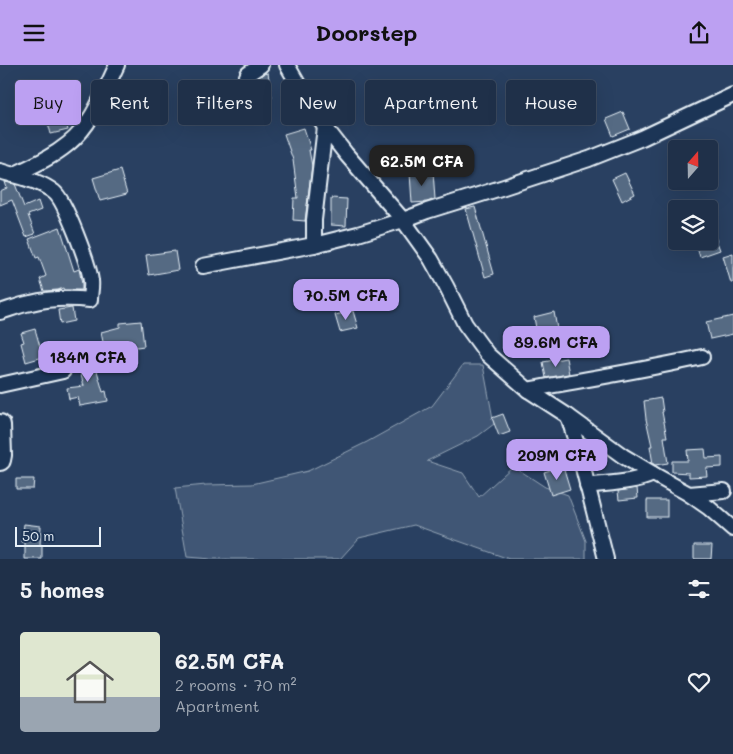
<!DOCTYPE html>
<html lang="en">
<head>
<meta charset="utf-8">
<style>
  body { margin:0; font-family:Mali,sans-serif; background:#2c3c53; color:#f1f3f6; height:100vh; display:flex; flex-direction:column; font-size:19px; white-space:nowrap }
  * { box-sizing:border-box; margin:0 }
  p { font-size:16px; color:#a1a9b4 }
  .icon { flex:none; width:28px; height:28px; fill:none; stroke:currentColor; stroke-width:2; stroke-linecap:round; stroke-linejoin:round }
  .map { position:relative; height:494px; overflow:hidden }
  .drawer { display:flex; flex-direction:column; background:#1f3049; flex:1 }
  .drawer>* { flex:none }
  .banner { position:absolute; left:15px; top:15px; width:704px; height:45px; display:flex; gap:10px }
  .needle { width:32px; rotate:20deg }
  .tools { position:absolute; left:668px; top:75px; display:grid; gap:10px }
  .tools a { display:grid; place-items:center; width:50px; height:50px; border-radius:5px; background:#1f3049; box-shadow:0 5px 20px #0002,0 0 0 1px #3c4b61; font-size:25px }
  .scale { position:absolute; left:15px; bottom:12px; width:86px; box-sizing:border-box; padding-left:5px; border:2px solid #e8f1f8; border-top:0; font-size:14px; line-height:18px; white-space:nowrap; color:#e8f1f8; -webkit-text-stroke:4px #1d3557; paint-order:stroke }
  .price { position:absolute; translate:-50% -42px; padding:0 11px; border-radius:10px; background:#bca0f2; color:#111; font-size:16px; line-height:32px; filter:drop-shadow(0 1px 2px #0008) }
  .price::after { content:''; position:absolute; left:50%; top:30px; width:15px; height:11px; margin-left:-8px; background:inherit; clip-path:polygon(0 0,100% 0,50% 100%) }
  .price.selected { background:#222; color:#fff }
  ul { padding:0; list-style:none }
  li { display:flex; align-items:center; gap:15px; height:125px; padding:0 20px }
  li+li { border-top:1px solid #3c4b61 }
  li span { display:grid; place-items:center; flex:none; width:140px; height:100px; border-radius:5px; color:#555 }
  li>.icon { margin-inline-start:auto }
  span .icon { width:60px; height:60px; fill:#fffc; stroke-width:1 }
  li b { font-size:21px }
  h2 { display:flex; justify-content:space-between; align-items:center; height:60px; padding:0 20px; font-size:21px }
  .pill { padding:0 18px; border-radius:5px; background:#1f3049; box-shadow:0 5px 20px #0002,0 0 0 1px #3c4b61; font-size:18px; line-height:45px }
  .pill.selected { background:#bca0f2; color:#111 }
  header { display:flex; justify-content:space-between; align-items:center; height:65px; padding:0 20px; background:#bca0f2; color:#111; font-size:22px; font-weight:700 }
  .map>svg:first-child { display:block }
  .green { fill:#415774; stroke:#94a4b6 }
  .building { fill:#556a83; stroke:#e8f1f8 }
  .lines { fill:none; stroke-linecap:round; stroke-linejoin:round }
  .minor-casing { stroke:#e8f1f8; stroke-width:18 }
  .secondary-casing { stroke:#e8f1f8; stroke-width:24 }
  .minor { stroke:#1d3557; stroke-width:14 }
  .secondary { stroke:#1d3557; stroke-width:20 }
</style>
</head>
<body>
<header><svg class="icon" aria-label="menu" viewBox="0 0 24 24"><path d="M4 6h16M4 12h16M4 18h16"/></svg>Doorstep<svg class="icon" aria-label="share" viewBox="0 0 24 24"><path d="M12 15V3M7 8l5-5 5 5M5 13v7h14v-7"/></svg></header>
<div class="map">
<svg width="733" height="494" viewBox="0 0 733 494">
  <rect width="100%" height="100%" fill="#294061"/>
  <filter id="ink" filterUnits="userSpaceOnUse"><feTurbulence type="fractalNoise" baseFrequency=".02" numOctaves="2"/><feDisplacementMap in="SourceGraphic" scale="10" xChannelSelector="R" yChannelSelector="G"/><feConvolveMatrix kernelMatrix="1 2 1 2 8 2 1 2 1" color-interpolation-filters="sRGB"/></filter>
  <g filter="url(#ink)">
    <!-- green -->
    <path class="green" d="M463 300H483L494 359 478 371 427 396 463 408 479 432 513 401 545 422 568 430 586 476V494H509L414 460 359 473 340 494H211L187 492 175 423 206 420 252 419 308 406 367 377 432 341Z"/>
    <!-- building -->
    <g class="building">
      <path d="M268 8 272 32 253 36 252 33 235 36 231 15 237 14 236 18 238 22 242 24 247 25 251 23 255 15 263 9Z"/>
      <path d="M623 47 630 64 613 71 606 54Z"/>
      <path d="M64 50 68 65 51 69 47 54Z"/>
      <path d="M304 63 311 85H309L312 101 305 156 293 155 294 133H298L293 95 284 69Z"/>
      <path d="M120 105 127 129 100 136 93 113Z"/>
      <path d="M433 106 435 134 427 137 412 138 410 108Z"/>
      <path d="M625 108 635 129 622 136 612 114Z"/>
      <path d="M5 117 15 119 24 142 38 136 41 145 28 150 35 169 26 172 12 135 0 140V126L7 123Z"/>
      <path d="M331 133 347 134 346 161 331 160Z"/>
      <path d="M475 142 494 209 485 212 466 144Z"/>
      <path d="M709 158H710L720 185 700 192 695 176H709Z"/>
      <path d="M60 162 74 206 79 204 82 219V225H64L63 223 58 225 44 226 40 214 46 211 39 192 36 193 29 174Z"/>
      <path d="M175 186 178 205 149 210 146 190Z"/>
      <path d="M733 188V218H731L723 191Z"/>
      <path d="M72 243 74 256 60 259 58 245Z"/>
      <path d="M353 246 358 263 340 267 335 250Z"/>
      <path d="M554 247 557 264 537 269 534 252Z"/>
      <path d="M733 251V269L710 274 706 257Z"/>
      <path d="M141 256 144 281 123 284 122 278 104 282 101 267 120 262V258Z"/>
      <path d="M35 264 43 292 26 297 21 278 24 277 21 268Z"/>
      <path d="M92 288 103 327 106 326 108 336 80 341 78 332 69 334 67 323 84 321 76 292Z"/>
      <path d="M566 293 569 309 546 313 543 297Z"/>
      <path d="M661 333 663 347H662L667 372H664L668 398 655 400 653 399 650 381H652L646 354 644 336Z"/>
      <path d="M503 349 510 367 499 371 492 353Z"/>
      <path d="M705 384 706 393 722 392V402L706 403 707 411 689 412V408L672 407V396H688L687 385Z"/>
      <path d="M563 401 570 424 551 430 544 407Z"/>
      <path d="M16 414H34L33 424H16Z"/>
      <path d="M637 423 638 433 619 435 618 426Z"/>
      <rect x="647" y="435" width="20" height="17"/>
      <path d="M24 459 41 461 40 480H42V494H25V477H22Z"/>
      <path d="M694 480H712L711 494H694Z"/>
    </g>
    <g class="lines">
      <defs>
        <g id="minor">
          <path d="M287 0 313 45 325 62 346 89 403 155 431 194 446 221 465 259 487 289 528 325 568 351 623 391 653 409 689 429 709 443 733 464"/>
          <path d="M245 16 248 9 261 0"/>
          <path d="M0 106C18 112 39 115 54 127 65 135 89 200 91 216 92 222 90 228 90 235 71 233 50 233 31 238 20 240 10 244 0 247"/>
          <path d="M13 110C32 101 51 93 68 79 92 60 104 27 117 0"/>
          <path d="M314 180V155L325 62"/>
          <path d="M203 201 314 180 358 169 403 155 427 146 504 122 589 94 642 73 733 30"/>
          <path d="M0 320 63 306"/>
          <path d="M528 325C586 314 645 305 702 292"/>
          <path d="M568 351 578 383 606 494"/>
          <path d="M587 421C608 418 633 418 653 409"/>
          <path d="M689 429 724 426"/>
        </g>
        <path id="secondary" d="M0 360 1 390 0 395"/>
      </defs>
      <!-- minor casing -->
      <use href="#minor" class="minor-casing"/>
      <!-- secondary casing -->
      <use href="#secondary" class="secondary-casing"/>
      <!-- minor -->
      <use href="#minor" class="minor"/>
      <!-- secondary -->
      <use href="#secondary" class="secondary"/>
    </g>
  </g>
</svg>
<div class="tools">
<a><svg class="needle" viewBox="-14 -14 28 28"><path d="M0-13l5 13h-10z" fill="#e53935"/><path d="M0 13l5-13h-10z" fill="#a1a9b4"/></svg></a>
<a><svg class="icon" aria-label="layers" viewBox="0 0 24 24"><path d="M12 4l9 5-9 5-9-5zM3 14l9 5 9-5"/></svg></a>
</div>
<div class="scale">50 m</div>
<b class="price selected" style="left:422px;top:122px">62.5M CFA</b>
<b class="price" style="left:346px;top:256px">70.5M CFA</b>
<b class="price" style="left:556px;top:303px">89.6M CFA</b>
<b class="price" style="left:88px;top:318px">184M CFA</b>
<b class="price" style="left:557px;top:416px">209M CFA</b>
<div class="banner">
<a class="pill selected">Buy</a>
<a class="pill">Rent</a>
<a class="pill">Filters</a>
<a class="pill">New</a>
<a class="pill">Apartment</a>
<a class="pill">House</a>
</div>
</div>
<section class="drawer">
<h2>5 homes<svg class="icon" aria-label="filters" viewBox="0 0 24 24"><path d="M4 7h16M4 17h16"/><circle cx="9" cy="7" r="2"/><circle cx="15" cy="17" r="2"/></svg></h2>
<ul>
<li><span style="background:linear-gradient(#dfe7d0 65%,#9aa5b1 0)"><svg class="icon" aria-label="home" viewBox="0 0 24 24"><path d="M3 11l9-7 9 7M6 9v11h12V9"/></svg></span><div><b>62.5M CFA</b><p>2 rooms · 70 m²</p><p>Apartment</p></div><svg class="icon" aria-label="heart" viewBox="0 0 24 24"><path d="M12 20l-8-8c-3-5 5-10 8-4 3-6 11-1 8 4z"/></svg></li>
</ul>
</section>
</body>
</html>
